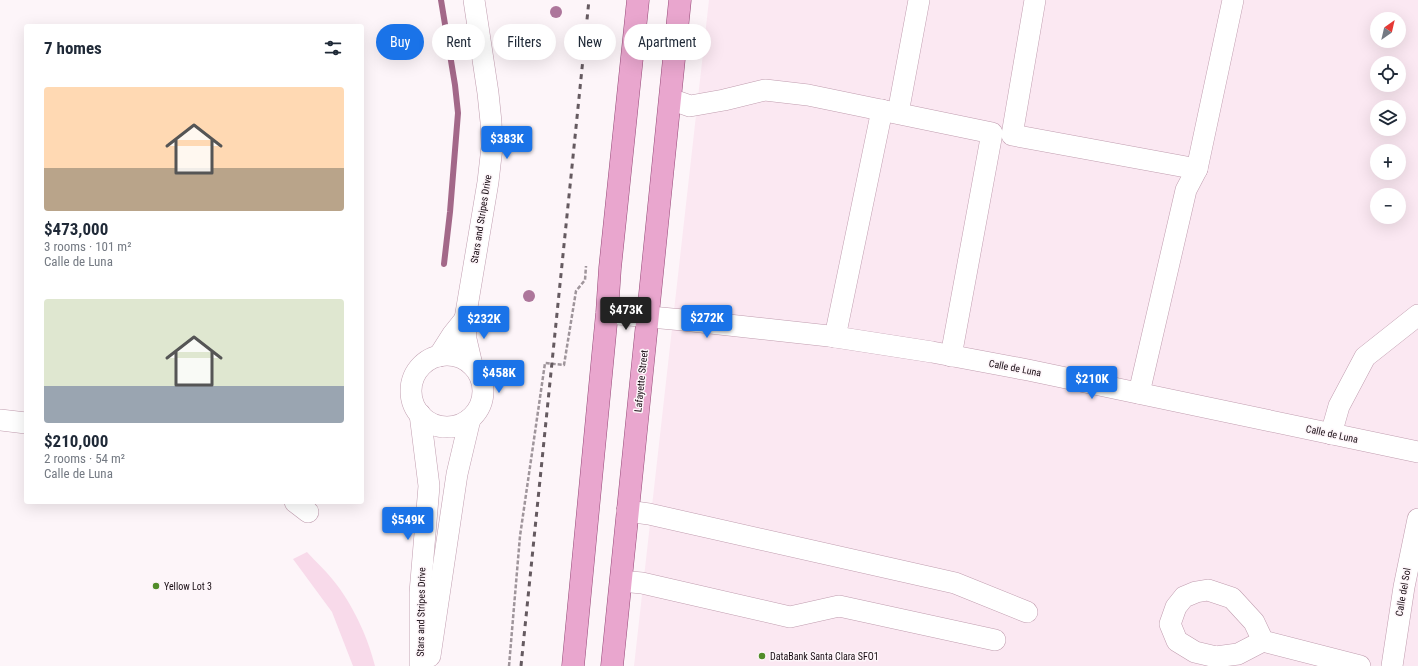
<!DOCTYPE html>
<html lang="en">
<head>
<meta charset="utf-8">
<style>
  body { margin:0; font-family:"Roboto Condensed",sans-serif; background:#f6f6f7; color:#1f2937; height:100vh; display:flex; flex-direction:column; font-size:15px; white-space:nowrap }
  * { box-sizing:border-box; margin:0 }
  p { font-size:13px; color:#747a83 }
  .icon { flex:none; width:22px; height:22px; fill:none; stroke:currentColor; stroke-width:2; stroke-linecap:round; stroke-linejoin:round }
  .map { position:relative; flex:1; overflow:hidden }
  .side { position:absolute; left:24px; top:24px; width:340px; height:480px; display:flex; flex-direction:column; background:#fff; border-radius:4px; box-shadow:0 4px 16px #0002 }
  .side>* { flex:none }
  .guide { position:absolute; left:376px; top:24px; width:380px; height:36px; display:flex; gap:8px }
  .needle { width:26px; rotate:34deg }
  .controls { position:absolute; left:1370px; top:12px; display:grid; gap:8px }
  .controls a { display:grid; place-items:center; width:36px; height:36px; border-radius:50%; background:#fff; box-shadow:0 4px 16px #0002; font-size:20px }
  .price { position:absolute; translate:-50% -34px; padding:0 9px; border-radius:4px; background:#1a73e8; color:#fff; font-size:13px; line-height:26px; filter:drop-shadow(0 1px 2px #0008) }
  .price::after { content:''; position:absolute; left:50%; top:24px; width:12px; height:9px; margin-left:-6px; background:inherit; clip-path:polygon(0 0,100% 0,50% 100%) }
  .price.on { background:#222; color:#fff }
  ul { padding:0; list-style:none }
  li { display:grid; align-content:center; gap:8px; height:212px; padding:0 20px }
  li span { display:grid; place-items:center; height:124px; border-radius:4px; color:#555 }
  li>.icon { margin-inline-start:auto }
  span .icon { width:72px; height:72px; fill:#fffc; stroke-width:1 }
  li b { font-size:17px }
  h2 { display:flex; justify-content:space-between; align-items:center; height:48px; padding:0 20px; font-size:17px }
  .tag { padding:0 14px; border-radius:18px; background:#fff; box-shadow:0 4px 16px #0002; font-size:14px; line-height:36px }
  .tag.on { background:#1a73e8; color:#fff }
  .map>svg:first-child { display:block }
  .built { fill:#fbe8f2; fill-rule:evenodd }
  .green { fill:#f8daea }
  .lines { fill:none; stroke-linecap:round; stroke-linejoin:round }
  .stream { stroke:#a36889; stroke-width:6 }
  .minor-casing { stroke:#c09daf; stroke-width:22 }
  .major-casing { stroke:#964a78; stroke-width:23 }
  .path { stroke:#9f959b; stroke-width:2.5; stroke-dasharray:4 2; stroke-linecap:butt }
  .minor { stroke:#fff; stroke-width:21 }
  .major { stroke:#e9a6ce; stroke-width:22 }
  .rail { stroke:#655a60; stroke-width:3; stroke-dasharray:5 5; stroke-linecap:butt }
  .tree { fill:#ad769b }
  .poi-dot { fill:#518c29; stroke:#fdf5f9; stroke-width:1.5 }
  .labels { text-anchor:middle; dominant-baseline:central; stroke-width:3; stroke-linejoin:round; paint-order:stroke }
  .street-label { font-size:10px; fill:#180c13; stroke:#fdf5f9 }
  .poi-label { font-size:10px; fill:#180c13; stroke:#fdf5f9; text-anchor:start }
</style>
</head>
<body>
<div class="map">
<svg width="1418" height="666" viewBox="0 0 1418 666">
  <rect width="100%" height="100%" fill="#fdf5f9"/>
  <!-- built -->
  <path class="built" d="M709 0H1418V666H634ZM1377 19H1399V41H1377ZM1377 63H1399V85H1377ZM1377 107H1399V129H1377ZM1377 151H1399V173H1377ZM1377 195H1399V217H1377Z"/>
  <!-- green -->
  <path class="green" d="M307 552C316 562 325 570 333 580 352 603 368 637 375 666H353L332 612 293 559Z"/>
  <g class="lines">
    <!-- stream -->
    <path class="stream" d="M441 0 455 85 458 113 450 212 444 264"/>
    <defs>
      <g id="minor">
        <path d="M1035 0 1012 135 1197 169 1233 0"/>
        <path d="M670 99 690 106 724 100 765 90 808 95 992 133 951 356"/>
        <path d="M898 113 919 0"/>
        <path d="M607 313 683 320 829 336 932 352 1028 370 1418 452"/>
        <path d="M835 337 882 110"/>
        <circle cx="447" cy="391" r="36"/>
        <path d="M439 356 453 334 465 319"/>
        <path d="M472 365 466 339 465 319 488 182 492 147 491 122 488 93 474 0"/>
        <path d="M1139 393 1186 190 1197 169"/>
        <path d="M420 414 429 486 420 593V666"/>
        <path d="M0 420 26 423"/>
        <path d="M1331 434 1339 406 1365 357 1418 315"/>
        <path d="M295 502 308 512"/>
        <path d="M627 511 649 514 955 583 1027 612"/>
        <path d="M621 581 642 583 790 617 839 606 995 640"/>
        <path d="M1263 641 1254 622 1232 598 1208 590 1196 592 1184 597 1176 607 1170 624 1177 641 1195 652 1216 657 1238 654 1263 641 1360 666"/>
        <path d="M430 656 457 474 470 419"/>
        <path d="M1392 666 1404 587 1418 519"/>
      </g>
      <g id="major">
        <path d="M573 666 607 313 610 268 638 0"/>
        <path d="M612 666 680 0"/>
      </g>
    </defs>
    <!-- minor casing -->
    <use href="#minor" class="minor-casing"/>
    <!-- major casing -->
    <use href="#major" class="major-casing"/>
    <!-- path -->
    <path class="path" d="M509 666 520 536 545 363 564 365 576 291 585 280 586 266"/>
    <!-- minor -->
    <use href="#minor" class="minor"/>
    <!-- major -->
    <use href="#major" class="major"/>
    <!-- rail -->
    <path class="rail" d="M521 666 589 0"/>
  </g>
  <!-- trees -->
  <g class="tree">
    <circle cx="556" cy="12" r="6"/>
    <circle cx="529" cy="296" r="6"/>
  </g>
  <!-- markers -->
  <g class="poi-dot">
    <circle cx="156" cy="586" r="4"/>
    <circle cx="762" cy="656" r="4"/>
  </g>
  <g class="labels">
    <!-- street labels -->
    <g class="street-label">
      <text transform="translate(481 219) rotate(-81)">Stars and Stripes Drive</text>
      <text transform="translate(1015 368) rotate(11)">Calle de Luna</text>
      <text transform="translate(641 381) rotate(-84)">Lafayette Street</text>
      <text transform="translate(1332 434) rotate(12)">Calle de Luna</text>
      <text transform="translate(1403 592) rotate(-80)">Calle del Sol</text>
      <text transform="translate(421 612) rotate(-89)">Stars and Stripes Drive</text>
    </g>
    <!-- poi labels -->
    <g class="poi-label">
      <text x="164" y="586">Yellow Lot 3</text>
      <text x="770" y="656">DataBank Santa Clara SFO1</text>
    </g>
  </g>
</svg>
<div class="controls">
<a><svg class="needle" viewBox="-14 -14 28 28"><path d="M0-13l5 13h-10z" fill="#e53935"/><path d="M0 13l5-13h-10z" fill="#747a83"/></svg></a>
<a><svg class="icon" aria-label="locate" viewBox="0 0 24 24"><circle cx="12" cy="12" r="6"/><path d="M12 2v4M12 18v4M2 12h4M18 12h4"/></svg></a>
<a><svg class="icon" aria-label="layers" viewBox="0 0 24 24"><path d="M12 4l9 5-9 5-9-5zM3 14l9 5 9-5"/></svg></a>
<a>+</a>
<a>−</a>
</div>
<b class="price" style="left:507px;top:160px">$383K</b>
<b class="price on" style="left:626px;top:331px">$473K</b>
<b class="price" style="left:707px;top:339px">$272K</b>
<b class="price" style="left:484px;top:340px">$232K</b>
<b class="price" style="left:499px;top:394px">$458K</b>
<b class="price" style="left:1092px;top:400px">$210K</b>
<b class="price" style="left:408px;top:541px">$549K</b>
<div class="guide">
<a class="tag on">Buy</a>
<a class="tag">Rent</a>
<a class="tag">Filters</a>
<a class="tag">New</a>
<a class="tag">Apartment</a>
</div>
<section class="side">
<h2>7 homes<svg class="icon" aria-label="filters" viewBox="0 0 24 24"><path d="M4 7h16M4 17h16"/><circle cx="9" cy="7" r="2"/><circle cx="15" cy="17" r="2"/></svg></h2>
<ul>
<li><span style="background:linear-gradient(#ffd9b3 65%,#b9a48a 0)"><svg class="icon" aria-label="home" viewBox="0 0 24 24"><path d="M3 11l9-7 9 7M6 9v11h12V9"/></svg></span><div><b>$473,000</b><p>3 rooms · 101 m²</p><p>Calle de Luna</p></div></li>
<li><span style="background:linear-gradient(#dfe7d0 70%,#9aa5b1 0)"><svg class="icon" aria-label="home" viewBox="0 0 24 24"><path d="M3 11l9-7 9 7M6 9v11h12V9"/></svg></span><div><b>$210,000</b><p>2 rooms · 54 m²</p><p>Calle de Luna</p></div></li>
</ul>
</section>
</div>
</body>
</html>
